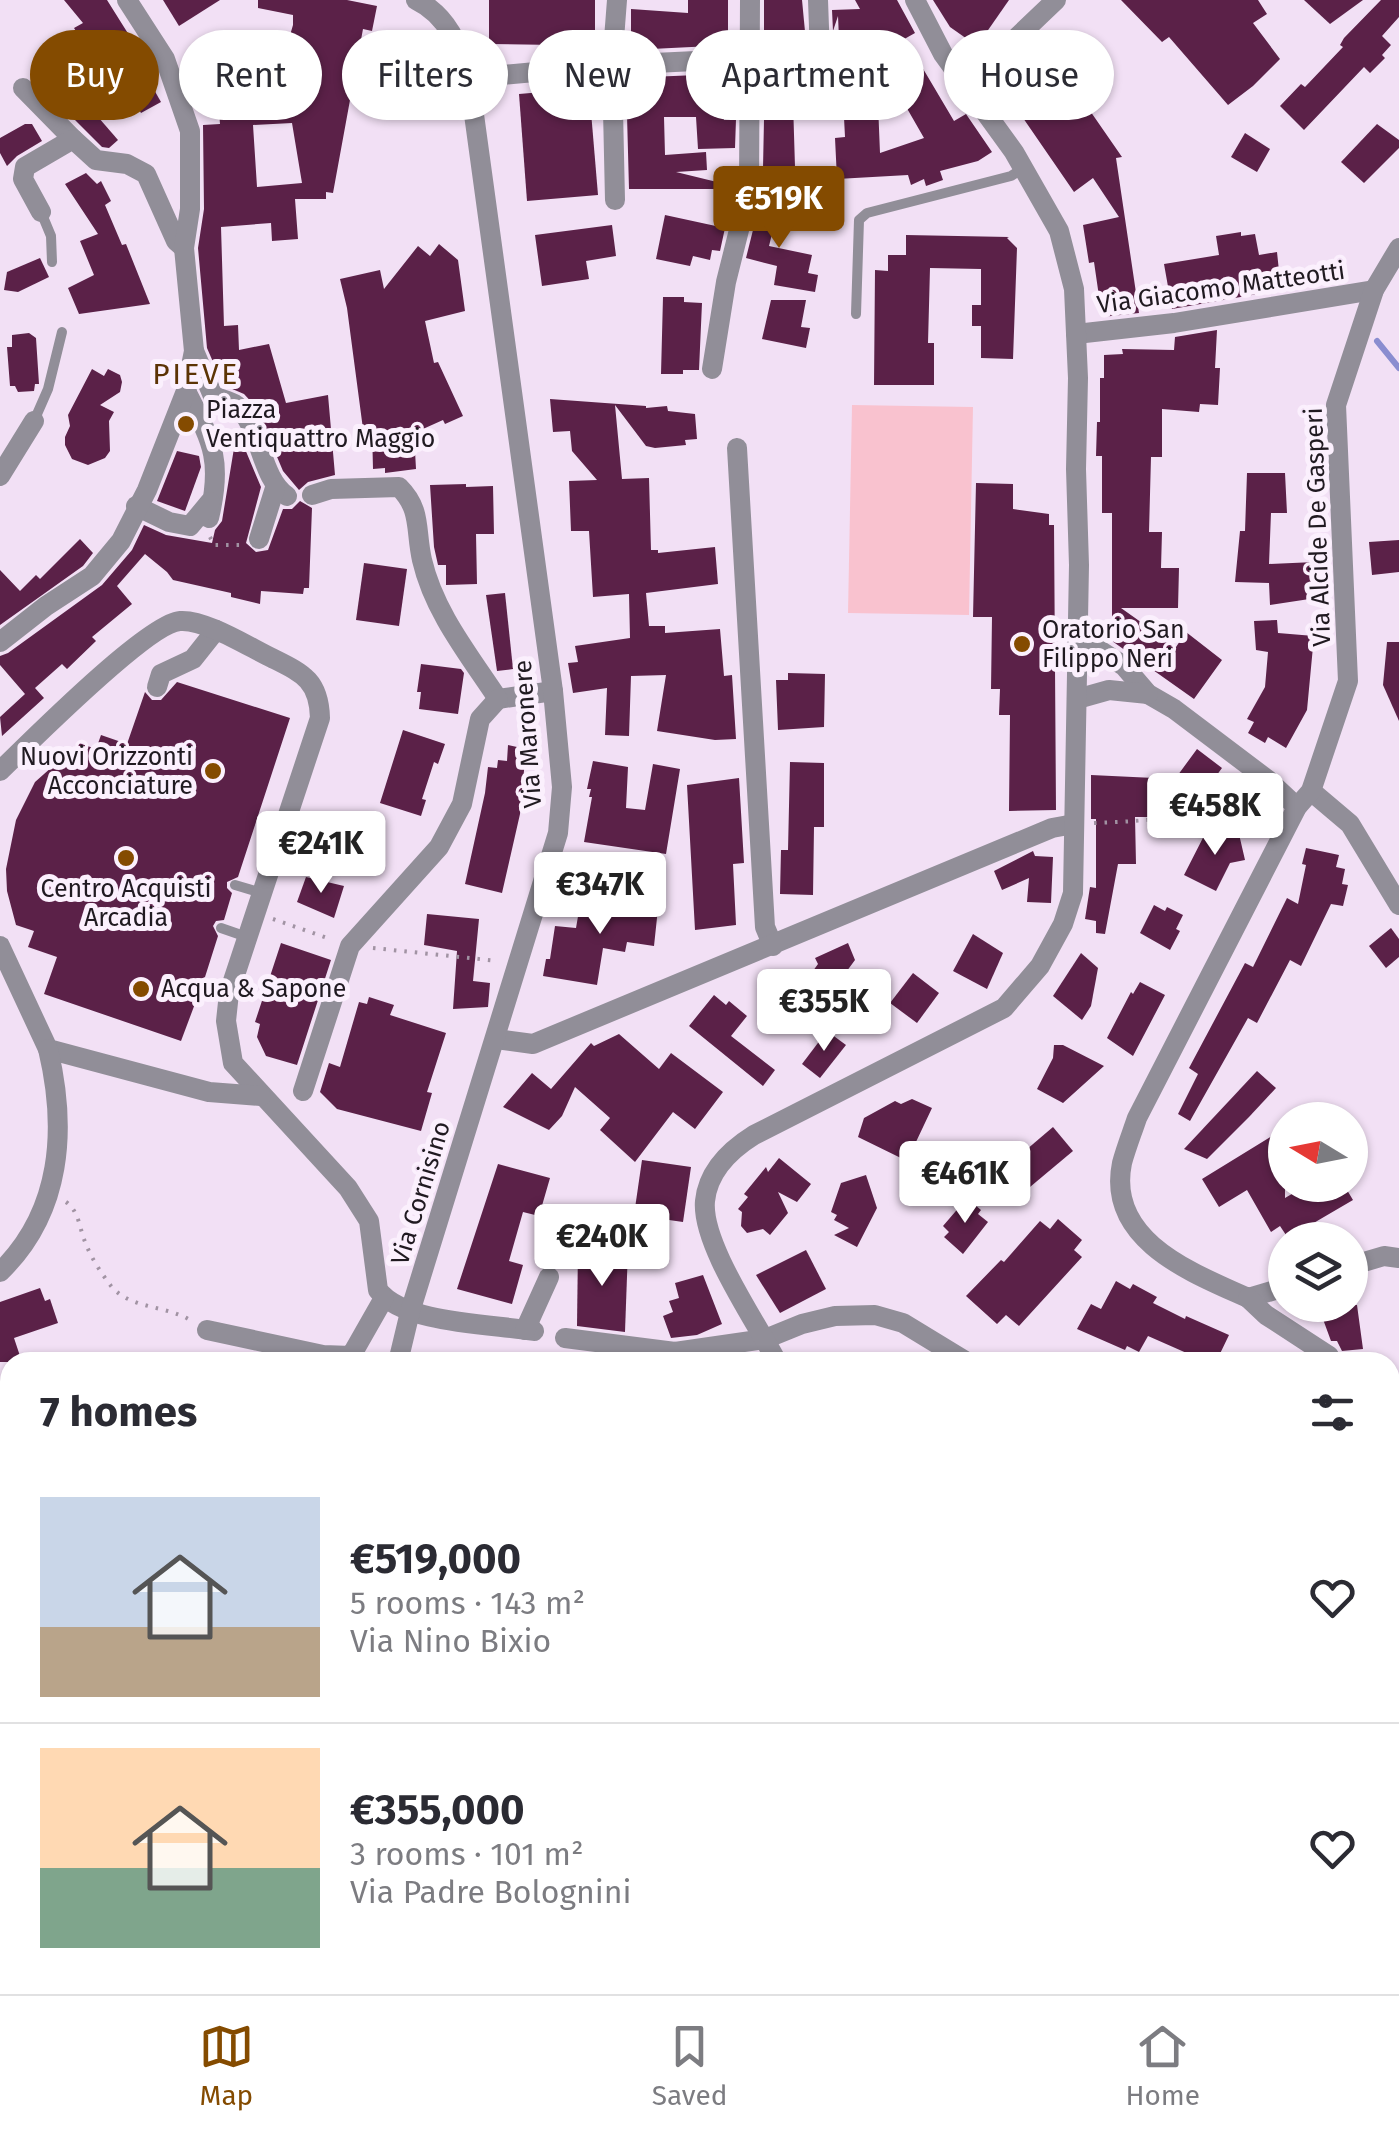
<!DOCTYPE html>
<html lang="en">
<head>
<meta charset="utf-8">
<style>
  body { margin:0; font-family:"Fira Sans",sans-serif; background:#f2f2f3; color:#2b2b33; height:100vh; display:flex; flex-direction:column; font-size:38px; white-space:nowrap }
  * { box-sizing:border-box; margin:0 }
  p { font-size:32px; color:#7c7c81 }
  .icon { flex:none; width:55px; height:55px; fill:none; stroke:currentColor; stroke-width:2; stroke-linecap:round; stroke-linejoin:round }
  .map { position:relative; flex:1; overflow:hidden }
  .side { position:absolute; left:0px; top:1352px; width:1400px; height:642px; display:flex; flex-direction:column; background:#fff; border-radius:30px 30px 0 0; box-shadow:0 2px 8px #0004 }
  .side>* { flex:none }
  .top-card { position:absolute; left:30px; top:30px; width:1340px; height:90px; display:flex; gap:20px }
  .needle { width:65px; rotate:280deg }
  .tools { position:absolute; left:1268px; top:1102px; display:grid; gap:20px }
  .tools a { display:grid; place-items:center; width:100px; height:100px; border-radius:50%; background:#fff; box-shadow:0 2px 8px #0004; font-size:50px }
  .price { position:absolute; translate:-50% -85px; padding:0 22px; border-radius:10px; background:#fff; color:#222; font-size:32px; line-height:65px; filter:drop-shadow(0 2px 5px #0008) }
  .price::after { content:''; position:absolute; left:50%; top:60px; width:30px; height:22px; margin-left:-15px; background:inherit; clip-path:polygon(0 0,100% 0,50% 100%) }
  .price.current { background:#844b00; color:#fff }
  ul { padding:0; list-style:none }
  li { display:flex; align-items:center; gap:30px; height:250px; padding:0 40px }
  li+li { border-top:2px solid #e1e1e2 }
  li span { display:grid; place-items:center; flex:none; width:280px; height:200px; border-radius:0px; color:#555 }
  li>.icon { margin-inline-start:auto }
  span .icon { width:120px; height:120px; fill:#fffc; stroke-width:1 }
  li b { font-size:42px }
  h2 { display:flex; justify-content:space-between; align-items:center; height:120px; padding:0 40px; font-size:42px }
  .pill { padding:0 35px; border-radius:45px; background:#fff; box-shadow:0 2px 8px #0004; font-size:35px; line-height:90px }
  .pill.current { background:#844b00; color:#fff }
  .tabs { display:flex; justify-content:space-around; align-items:center; height:140px; border-top:2px solid #e1e1e2; background:#fff; font-size:28px; color:#7c7c81 }
  .tabs a { display:grid; justify-items:center; gap:5px }
  .tabs .current { color:#844b00 }
  .map>svg:first-child { display:block }
  .garden { fill:#f9c2cf }
  .lines { fill:none; stroke-linecap:round; stroke-linejoin:round }
  .stream { stroke:#8a8dd0; stroke-width:6 }
  .building { fill:#5b2148; fill-rule:evenodd }
  .path { stroke:#a193a3; stroke-width:4; stroke-dasharray:2.5 8; stroke-linecap:butt }
  .lane { stroke:#918e98; stroke-width:10 }
  .street { stroke:#918e98; stroke-width:20 }
  .poi-dot { fill:#844b00; stroke:#fbf0fd; stroke-width:4 }
  .labels { text-anchor:middle; dominant-baseline:central; stroke-width:10; stroke-linejoin:round; paint-order:stroke }
  .street-label { font-size:25px; fill:#201a21; stroke:#fbf0fd }
  .poi-label { font-size:25px; fill:#201a21; stroke:#fbf0fd; text-anchor:start }
  .quarter-label { font-size:30px; letter-spacing:2.5px; fill:#5c3405; stroke:#fbf0fd }
</style>
</head>
<body>
<div class="map">
<svg width="1399" height="1994" viewBox="0 0 1399 1994">
  <rect width="100%" height="100%" fill="#f2e0f5"/>
  <!-- garden -->
  <g class="garden">
    <path d="M852 405 973 407 969 615 848 613Z"/>
    <path d="M939 1985H1293L1299 1994H929Z"/>
  </g>
  <g class="lines">
    <!-- stream -->
    <path class="stream" d="M1377 341 1399 368"/>
  </g>
  <!-- building -->
  <g class="building">
    <path d="M64 0H107L139 51 115 68 95 39 85 46 74 28 83 23Z"/>
    <path d="M163 0H220L179 26Z"/>
    <path d="M258 0H347L377 6 372 31 363 29 333 193 326 192V199H295L298 239 272 241 271 223 221 227 224 326 238 325 239 350 269 344 286 403 328 395 335 475 308 482 299 490 283 471 256 407 244 394 223 385 207 348 198 248 204 209 203 125 220 124 215 58 235 57 234 63 256 49 262 59 288 42 293 25V15L258 8ZM292 123 302 183 257 187 253 125Z"/>
    <path d="M489 0H595V50L557 52V45L489 44Z"/>
    <path d="M688 0H728V38H713L712 46 651 49 647 38H631V9L688 13Z"/>
    <path d="M764 0H802L806 42 764 44Z"/>
    <path d="M855 0H897L915 33 876 55 880 153 924 138 893 84 922 67 954 121 966 114 992 152 978 161 940 171 943 180 926 186 924 179 911 185 908 175 837 179 835 138 845 137 843 98 850 97 847 61H840L838 16 833 31 832 10 860 9Z"/>
    <path d="M933 0H1009L977 46 950 27Z"/>
    <path d="M1121 0H1258L1267 14 1253 23 1280 59 1253 86 1228 105 1169 37 1162 42Z"/>
    <path d="M1304 0H1363L1330 24Z"/>
    <path d="M1381 0H1399V17L1382 36 1391 45 1382 55 1385 58 1370 73 1364 67 1304 130 1280 106 1301 84 1305 87 1343 47 1340 45 1344 38Z"/>
    <path d="M1050 53 1122 157 1116 158 1139 313 1102 317 1094 262 1089 263 1083 225 1119 217 1093 178 1074 192 1008 96 1028 82 1021 73Z"/>
    <path d="M405 54 440 61 436 80 445 82 439 109 392 99Z"/>
    <path d="M51 64 78 94 61 106 36 78Z"/>
    <path d="M807 69 810 101 793 102 795 167 763 168 765 71Z"/>
    <path d="M721 74 724 120 736 119 735 148 698 149 696 117H664L665 155 706 152 707 170 676 172 721 183V189H629L626 78Z"/>
    <path d="M149 81 161 102 141 113 129 91Z"/>
    <path d="M589 88 598 195 527 201 519 94Z"/>
    <path d="M92 110 118 140 109 148 102 147 74 119Z"/>
    <path d="M25 124H32L42 141 17 156 7 166 0 153V138Z"/>
    <path d="M1377 124 1399 140V148L1364 183 1341 162Z"/>
    <path d="M1245 133 1270 149 1257 172 1231 157Z"/>
    <path d="M86 173 97 184 101 181 111 201 105 205 122 245 126 244 150 304 79 314 68 288 94 275 80 241 98 234 65 184Z"/>
    <path d="M762 194 781 198 769 246 812 255 808 273 818 275 815 292 774 285 777 266 746 258Z"/>
    <path d="M665 215 725 228 720 251 712 250 710 260 693 256 690 266 656 259Z"/>
    <path d="M612 225 616 256 586 261 589 279 542 286 535 235Z"/>
    <path d="M1241 232V236L1255 234 1259 255 1277 252 1281 290 1172 309 1164 264 1219 255 1216 236Z"/>
    <path d="M906 235 1009 237 1007 238 1017 248 1013 359 981 358V326H972V305H981V269L930 268 928 343H934V385H874L875 270 888 271V255H906Z"/>
    <path d="M439 244 458 260 465 311 425 321 434 363 438 362 463 416 445 424 443 420 414 433 416 469 385 473V468L373 469 372 429H363L347 308 340 279 380 270 384 289 418 246 430 256Z"/>
    <path d="M40 258 49 277 18 292 4 290 7 272Z"/>
    <path d="M663 297H684V302L702 303 699 370H683V374H661Z"/>
    <path d="M771 300H806L801 327 810 328 806 348 762 339Z"/>
    <path d="M1217 330 1215 368H1220L1218 405 1200 404 1199 412 1162 409V457H1151L1149 532H1162L1161 568H1179L1178 608H1121L1176 647 1186 632 1222 660 1194 699 1112 641V513H1102V456H1096L1097 422H1100V378H1104V355L1123 354 1122 349 1174 350 1175 337Z"/>
    <path d="M29 333 36 338 39 384H35L34 391 18 392 15 386H10L7 347H12V335Z"/>
    <path d="M92 369 104 376 108 369 120 375 122 382 120 392 100 405 114 412 109 421 110 451 105 458 88 465 72 459 65 445V437L70 426 68 415Z"/>
    <path d="M550 399 646 406V408L667 406 668 411 695 414 697 439 685 440 686 445 655 448 646 446 615 405 622 479 649 478 651 550H658V553L715 547 718 584 646 593 649 626H665V633L720 629 724 676 732 675 736 739 715 740 657 731 666 675 631 676 629 736 605 735 607 688 573 693 568 663 578 662 575 646 630 638 629 594 593 597 589 531H571L569 481 597 480 572 451 570 431 553 432Z"/>
    <path d="M237 430 261 487 246 543 256 552 268 550 283 509H292L300 501 312 508 309 588H304L303 594 261 591 260 604 231 597V593L173 580 167 572 145 554 117 586 132 604 92 637 96 641 67 669 62 664 35 688 44 698 2 736 0 717 25 694 0 665V656L8 653 102 585 132 550 144 525 166 535 212 543 215 530 222 521Z"/>
    <path d="M177 451 199 456 201 467 185 511 157 501Z"/>
    <path d="M1247 473H1285L1287 513H1271L1269 564 1315 562 1316 598 1270 605 1269 583 1235 582 1240 531H1245Z"/>
    <path d="M976 483 1013 484V509L1049 514V525H1054L1056 810 1009 811 1010 715H999L1000 689H991L992 617H973Z"/>
    <path d="M466 484V487L493 486 494 534H476L477 584 446 585V565H438L434 547 430 485Z"/>
    <path d="M80 539 93 553 83 566 0 625V570L20 591 36 575 40 579Z"/>
    <path d="M1399 540V572L1372 575 1369 542Z"/>
    <path d="M364 563 407 569 399 626 356 620Z"/>
    <path d="M505 593 513 669 497 671 486 595Z"/>
    <path d="M1277 620 1278 633 1314 636 1307 710 1286 748 1268 737 1265 743 1248 733 1254 722 1247 719 1265 687 1268 652 1256 650 1254 621Z"/>
    <path d="M1387 642H1399V721L1383 685Z"/>
    <path d="M421 664 461 669 464 673 458 714 419 709 421 692H417Z"/>
    <path d="M788 673 825 674 824 727 778 730 776 680H788Z"/>
    <path d="M177 682 290 718 238 877 227 882V888L232 893 224 920 216 921 213 926 218 936 205 977 194 982V988L199 993 181 1041 44 994 57 957 28 947 34 931 16 925 7 891 6 869 16 820 35 782 79 743 96 749 101 735 127 744 145 692 152 700H161Z"/>
    <path d="M403 730 445 744 438 764 434 762 422 799 426 800 421 816 380 803Z"/>
    <path d="M508 745 526 749 520 814 502 893 465 884 485 793 488 767 497 768 498 760 507 761Z"/>
    <path d="M1197 749 1222 768 1200 798 1188 788 1162 822 1155 817H1135L1136 864H1118L1105 934 1096 933V921L1085 919 1090 887 1096 888V819H1091V775L1175 779Z"/>
    <path d="M593 761 628 767 626 808 645 810 653 764 680 769 666 854 584 842 592 797H589L591 789H587Z"/>
    <path d="M790 762 824 763V827H814L813 895 780 894 781 850H788Z"/>
    <path d="M739 778 744 863 733 864 736 925 695 930 687 785Z"/>
    <path d="M349 824 385 836 373 873 337 861Z"/>
    <path d="M1208 828 1227 837 1239 834 1245 860 1230 863 1216 891 1184 875Z"/>
    <path d="M1306 848 1339 855 1336 867 1345 869 1342 884 1348 885 1343 906 1331 904 1301 966 1290 960 1257 1023 1248 1018 1190 1121 1178 1114 1198 1074 1189 1068 1245 963 1253 967 1287 898 1298 904 1306 865 1302 864Z"/>
    <path d="M1033 851 1035 856 1053 857 1051 903 1027 902 1029 878 1002 890 994 871Z"/>
    <path d="M306 877 344 886 334 918 297 902Z"/>
    <path d="M631 894 659 899 654 946 627 942 625 952 603 948 597 985 543 976 546 959H550L555 926 576 928 581 899 629 907Z"/>
    <path d="M1154 905 1165 911 1167 907 1183 915 1176 929 1180 931 1170 950 1140 933Z"/>
    <path d="M427 914 479 919 473 981 490 983 488 1007 453 1009 457 951 424 945Z"/>
    <path d="M1391 928 1399 939V957L1386 968 1369 946Z"/>
    <path d="M973 934 1003 953 987 989 953 971Z"/>
    <path d="M281 943 331 960 297 1065 266 1056 257 1037 260 1024 255 1022Z"/>
    <path d="M848 943 855 960 827 998 805 982 818 964 815 958Z"/>
    <path d="M1081 953 1098 968 1091 1006 1082 1020 1053 996Z"/>
    <path d="M913 973 939 993 917 1023 890 1003Z"/>
    <path d="M1140 982 1165 995 1133 1056 1107 1038 1131 992 1133 994Z"/>
    <path d="M714 995 726 1005 729 1001 747 1016 731 1036 775 1070 763 1086 689 1026Z"/>
    <path d="M369 997 394 1005 390 1015 446 1033 427 1092 432 1093 421 1131 337 1109 320 1092 329 1063 340 1067 359 1002 367 1004Z"/>
    <path d="M827 1031 846 1045 820 1078 802 1064Z"/>
    <path d="M619 1034 659 1069 671 1053 723 1092 695 1129 673 1112 635 1162 600 1130 610 1118 575 1087 562 1116 549 1130 503 1107 532 1073 551 1089 591 1043 594 1046Z"/>
    <path d="M1054 1045H1063L1104 1066 1063 1103 1037 1089 1053 1058Z"/>
    <path d="M1257 1071 1276 1088 1249 1117 1207 1159 1184 1149Z"/>
    <path d="M912 1099 932 1108 907 1161 858 1137 864 1118 895 1101 901 1104Z"/>
    <path d="M1053 1127 1073 1151 1024 1192 1005 1168Z"/>
    <path d="M1285 1128V1198L1307 1185H1344L1353 1200 1288 1238 1280 1226 1271 1232 1247 1190 1219 1207 1202 1179Z"/>
    <path d="M779 1158 811 1184 797 1202 778 1192 788 1213 770 1235 763 1229 747 1233 741 1226 742 1212 738 1209 748 1197 744 1194 766 1167 768 1172Z"/>
    <path d="M642 1160 691 1167 683 1222 634 1215Z"/>
    <path d="M498 1164 550 1178 539 1216 523 1212 509 1261 523 1265 512 1304 457 1289Z"/>
    <path d="M866 1175 877 1208 857 1247 834 1235 849 1228 834 1220 837 1215 831 1212 841 1183Z"/>
    <path d="M967 1198 981 1210 978 1214 988 1222 963 1254 944 1237 949 1232 943 1226Z"/>
    <path d="M1058 1219 1082 1240 1074 1250 1082 1257 1019 1326 1006 1315 997 1324 966 1296 1001 1260 1004 1262 1040 1221 1050 1229Z"/>
    <path d="M578 1248 628 1249 625 1332 577 1326Z"/>
    <path d="M806 1250 826 1289 780 1313 756 1275Z"/>
    <path d="M703 1275 722 1324 697 1335 671 1338 663 1316 673 1312 669 1301 679 1298 675 1283Z"/>
    <path d="M1116 1281 1130 1289 1133 1284 1157 1297 1153 1303 1185 1319 1186 1316 1229 1335 1216 1362H1207L1148 1336 1139 1352 1127 1346 1125 1350 1077 1329 1091 1304 1101 1309Z"/>
    <path d="M40 1288 45 1301 50 1299 58 1323 14 1338 22 1362H0V1302Z"/>
    <path d="M1326 1305H1357L1363 1349 1342 1351 1337 1341H1331L1320 1311 1327 1308Z"/>
  </g>
  <g class="lines">
    <!-- path -->
    <g class="path">
      <path d="M210 537 214 545H240"/>
      <path d="M1094 823C1148 821 1201 818 1249 791"/>
      <path d="M273 919 330 939"/>
      <path d="M373 948 498 961"/>
      <path d="M66 1202C80 1212 79 1229 86 1244 91 1258 102 1274 111 1286 130 1309 165 1305 190 1320"/>
      <path d="M1390 1757 1399 1762"/>
    </g>
    <!-- lane -->
    <g class="lane">
      <path d="M41 212 51 236 52 262"/>
      <path d="M856 314 859 220 867 213 1011 176 1022 169"/>
      <path d="M34 421 48 389 62 332"/>
      <path d="M235 885 262 893"/>
      <path d="M221 928 247 937"/>
      <path d="M202 985 229 993"/>
    </g>
    <!-- street -->
    <g class="street">
      <path d="M820 55 824 110"/>
      <path d="M469 78 612 65 820 55 818 0"/>
      <path d="M967 85 1056 0"/>
      <path d="M23 88 73 139"/>
      <path d="M615 200 612 65 617 0"/>
      <path d="M41 212 23 179 25 167 73 139 96 160 127 164 146 174 176 241 184 248"/>
      <path d="M1076 334 1174 323 1374 290"/>
      <path d="M194 351 213 396C220 399 231 401 236 405 261 426 260 478 287 496"/>
      <path d="M712 369 726 282 749 190 750 0"/>
      <path d="M186 391C212 442 223 459 209 518"/>
      <path d="M737 448 765 927 773 946"/>
      <path d="M0 476 34 421"/>
      <path d="M312 495 331 489 399 487C422 510 415 529 422 560 434 612 469 655 498 699L553 691"/>
      <path d="M136 506 169 522 190 526 210 502"/>
      <path d="M259 539 275 488"/>
      <path d="M1079 637 1124 666 1148 694 1174 709 1268 780 1297 807"/>
      <path d="M0 642 46 606 92 576 121 541 147 490 186 391 194 351 184 248 190 209V131L165 59 127 0"/>
      <path d="M157 687 161 674 193 659 216 630"/>
      <path d="M1077 699 1109 690 1148 694"/>
      <path d="M0 771C29 743 148 623 180 621 205 619 249 647 272 658 302 673 319 680 320 718L229 993 226 1021 233 1063 348 1188 369 1221 378 1290C403 1324 493 1324 534 1331"/>
      <path d="M1311 791 1350 824 1399 905"/>
      <path d="M0 946 48 1049 209 1092 261 1096"/>
      <path d="M496 1039 533 1044 1052 828 1074 824"/>
      <path d="M303 1091 350 946 439 847 462 804 480 719 498 699"/>
      <path d="M1350 1266 1384 1256 1399 1258"/>
      <path d="M0 1272C62 1212 67 1129 48 1049"/>
      <path d="M1285 1287 1248 1298C1193 1273 1106 1241 1122 1163 1126 1148 1132 1133 1137 1118L1297 807 1311 791 1348 681 1336 405 1374 290 1399 248"/>
      <path d="M1248 1298 1266 1315 1329 1356 1332 1362"/>
      <path d="M207 1330 323 1355 351 1356 384 1298"/>
      <path d="M525 1330 549 1277"/>
      <path d="M565 1338 675 1352 765 1339 802 1324 835 1316 875 1315 903 1323 967 1362"/>
      <path d="M398 1362 410 1312 558 833 562 787 553 691 469 78C460 46 447 15 416 0"/>
      <path d="M777 1362C757 1323 701 1244 705 1201 708 1171 730 1150 754 1135L1004 1008 1040 966 1063 924 1073 893 1079 565 1076 469 1078 378 1074 289 1059 231 1014 152 943 54 915 0"/>
      <path d="M0 1679 10 1681"/>
      <path d="M0 1827 10 1818"/>
      <path d="M0 1988 1 1994"/>
      <path d="M882 1994 892 1985"/>
    </g>
  </g>
  <!-- markers -->
  <g class="poi-dot">
    <circle cx="186" cy="424" r="10"/>
    <circle cx="1022" cy="644" r="10"/>
    <circle cx="213" cy="771" r="10"/>
    <circle cx="126" cy="858" r="10"/>
    <circle cx="141" cy="989" r="10"/>
  </g>
  <g class="labels">
    <!-- street labels -->
    <g class="street-label">
      <text transform="translate(1221 288) rotate(-8)">Via Giacomo Matteotti</text>
      <text transform="translate(1318 527) rotate(-92)">Via Alcide De Gasperi</text>
      <text transform="translate(528 734) rotate(-94)">Via Maronere</text>
      <text transform="translate(421 1193) rotate(-73)">Via Cornisino</text>
    </g>
    <!-- poi labels -->
    <g class="poi-label">
      <text x="206" y="410">Piazza<tspan x="206" dy="29">Ventiquattro Maggio</tspan></text>
      <text x="1042" y="630">Oratorio San<tspan x="1042" dy="29">Filippo Neri</tspan></text>
      <text x="193" y="757" text-anchor="end">Nuovi Orizzonti<tspan x="193" dy="29">Acconciature</tspan></text>
      <text x="126" y="889" text-anchor="middle">Centro Acquisti<tspan x="126" dy="29">Arcadia</tspan></text>
      <text x="161" y="989">Acqua &amp; Sapone</text>
    </g>
    <!-- quarter labels -->
    <g class="quarter-label">
      <text x="196" y="374">PIEVE</text>
    </g>
  </g>
</svg>
<div class="tools">
<a><svg class="needle" viewBox="-14 -14 28 28"><path d="M0-13l5 13h-10z" fill="#e53935"/><path d="M0 13l5-13h-10z" fill="#7c7c81"/></svg></a>
<a><svg class="icon" aria-label="layers" viewBox="0 0 24 24"><path d="M12 4l9 5-9 5-9-5zM3 14l9 5 9-5"/></svg></a>
</div>
<b class="price current" style="left:779px;top:251px">€519K</b>
<b class="price" style="left:1215px;top:858px">€458K</b>
<b class="price" style="left:321px;top:896px">€241K</b>
<b class="price" style="left:600px;top:937px">€347K</b>
<b class="price" style="left:824px;top:1054px">€355K</b>
<b class="price" style="left:965px;top:1226px">€461K</b>
<b class="price" style="left:602px;top:1289px">€240K</b>
<div class="top-card">
<a class="pill current">Buy</a>
<a class="pill">Rent</a>
<a class="pill">Filters</a>
<a class="pill">New</a>
<a class="pill">Apartment</a>
<a class="pill">House</a>
</div>
<section class="side">
<h2>7 homes<svg class="icon" aria-label="filters" viewBox="0 0 24 24"><path d="M4 7h16M4 17h16"/><circle cx="9" cy="7" r="2"/><circle cx="15" cy="17" r="2"/></svg></h2>
<ul>
<li><span style="background:linear-gradient(#c9d6e8 65%,#b9a48a 0)"><svg class="icon" aria-label="home" viewBox="0 0 24 24"><path d="M3 11l9-7 9 7M6 9v11h12V9"/></svg></span><div><b>€519,000</b><p>5 rooms · 143 m²</p><p>Via Nino Bixio</p></div><svg class="icon" aria-label="heart" viewBox="0 0 24 24"><path d="M12 20l-8-8c-3-5 5-10 8-4 3-6 11-1 8 4z"/></svg></li>
<li><span style="background:linear-gradient(#ffd9b3 60%,#7fa58c 0)"><svg class="icon" aria-label="home" viewBox="0 0 24 24"><path d="M3 11l9-7 9 7M6 9v11h12V9"/></svg></span><div><b>€355,000</b><p>3 rooms · 101 m²</p><p>Via Padre Bolognini</p></div><svg class="icon" aria-label="heart" viewBox="0 0 24 24"><path d="M12 20l-8-8c-3-5 5-10 8-4 3-6 11-1 8 4z"/></svg></li>
</ul>
</section>
</div>
<nav class="tabs">
<a class="current"><svg class="icon" aria-label="map" viewBox="0 0 24 24"><path d="M3 6l6-2 6 2 6-2v14l-6 2-6-2-6 2zM9 4v14M15 6v14"/></svg>Map</a>
<a><svg class="icon" aria-label="saved" viewBox="0 0 24 24"><path d="M7 4h10v16l-5-4-5 4z"/></svg>Saved</a>
<a><svg class="icon" aria-label="home" viewBox="0 0 24 24"><path d="M3 11l9-7 9 7M6 9v11h12V9"/></svg>Home</a>
</nav>
</body>
</html>
